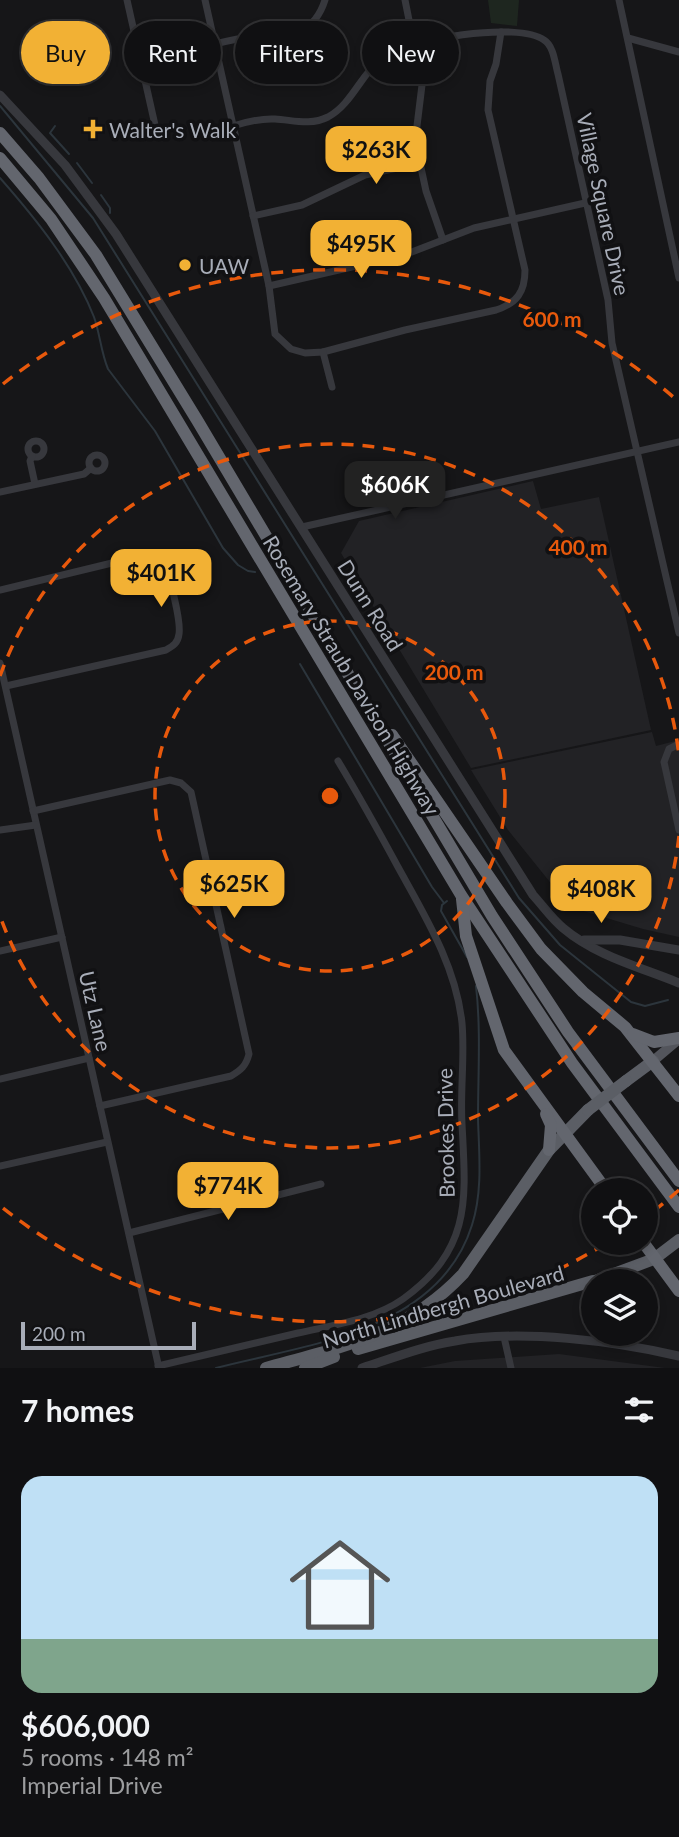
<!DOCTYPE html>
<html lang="en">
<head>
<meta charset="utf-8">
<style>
  body { margin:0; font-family:Lato,sans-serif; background:#19191b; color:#f1f3f6; height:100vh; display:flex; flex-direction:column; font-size:26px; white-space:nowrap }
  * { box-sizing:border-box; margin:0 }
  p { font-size:23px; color:#9c9d9f }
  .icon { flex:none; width:38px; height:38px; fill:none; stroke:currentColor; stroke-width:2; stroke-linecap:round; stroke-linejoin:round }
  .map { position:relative; height:1368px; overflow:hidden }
  .drawer { display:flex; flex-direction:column; background:#101012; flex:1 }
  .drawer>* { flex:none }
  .banner { position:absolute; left:21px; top:21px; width:637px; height:63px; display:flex; gap:14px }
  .buttons { position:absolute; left:581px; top:1178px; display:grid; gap:14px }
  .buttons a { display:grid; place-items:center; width:77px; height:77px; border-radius:50%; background:#101012; box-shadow:0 4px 10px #0003,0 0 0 2px #303032; font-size:35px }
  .scale { position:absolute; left:21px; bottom:18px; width:175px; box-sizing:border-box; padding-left:7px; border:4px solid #a8adb8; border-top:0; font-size:19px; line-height:24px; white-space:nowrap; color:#a8adb8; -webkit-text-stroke:5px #111113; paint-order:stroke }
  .price { position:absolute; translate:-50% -60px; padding:0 16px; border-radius:14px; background:#f2b134; color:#111; font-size:23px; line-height:46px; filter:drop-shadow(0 2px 4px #0008) }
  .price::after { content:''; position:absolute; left:50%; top:42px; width:21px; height:16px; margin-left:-10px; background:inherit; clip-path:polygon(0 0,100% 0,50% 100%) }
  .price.selected { background:#222; color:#fff }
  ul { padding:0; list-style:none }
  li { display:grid; align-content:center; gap:14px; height:371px; padding:0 21px }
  li span { display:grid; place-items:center; height:217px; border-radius:21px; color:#555 }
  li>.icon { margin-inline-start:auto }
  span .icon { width:126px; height:126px; fill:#fffc; stroke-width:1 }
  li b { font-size:30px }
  h2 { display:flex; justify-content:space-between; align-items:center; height:84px; padding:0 21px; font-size:30px }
  .tag { padding:0 24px; border-radius:32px; background:#101012; box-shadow:0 4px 10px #0003,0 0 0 2px #303032; font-size:24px; line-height:63px }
  .tag.selected { background:#f2b134; color:#111 }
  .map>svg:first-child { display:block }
  .built { fill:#222225 }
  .green { fill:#1e261f }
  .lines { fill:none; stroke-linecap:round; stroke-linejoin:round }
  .stream { stroke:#2c353c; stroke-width:2 }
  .minor { stroke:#37383d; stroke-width:7 }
  .tertiary { stroke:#37383d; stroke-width:9 }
  .primary { stroke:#53555c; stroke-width:10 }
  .trunk { stroke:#5b5e65; stroke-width:12 }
  .motorway { stroke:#63666e; stroke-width:12 }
  .trunk-bridge { stroke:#5b5e65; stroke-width:12 }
  .ring { fill:none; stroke:#e8590c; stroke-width:3.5; stroke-dasharray:12 9 }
  .poi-dot { fill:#f2b134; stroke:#111113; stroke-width:2.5 }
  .labels { text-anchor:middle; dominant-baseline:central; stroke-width:7; stroke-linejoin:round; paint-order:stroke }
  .poi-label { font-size:21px; fill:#a8adb8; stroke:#111113; text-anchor:start }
  .street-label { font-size:21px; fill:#a8adb8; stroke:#111113 }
  .centre { fill:#e8590c; stroke:#111113; stroke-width:3.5 }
  .ring-label { font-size:21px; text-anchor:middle; font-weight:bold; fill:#e8590c; stroke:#111113; stroke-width:7; stroke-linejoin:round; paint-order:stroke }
</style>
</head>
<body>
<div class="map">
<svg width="679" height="1368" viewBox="0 0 679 1368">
  <rect width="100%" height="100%" fill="#161618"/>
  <!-- built -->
  <g class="built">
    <path d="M533 481 541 509 599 497 651 730 471 768 341 553 359 521Z"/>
    <path d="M652 732 656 746 679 740V937L643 929 570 907 508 830 471 770Z"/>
    <path d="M559 1354 665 1368H420L455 1361Z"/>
  </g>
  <!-- green -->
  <path class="green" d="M488 0H519L517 26 491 23Z"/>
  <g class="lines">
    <!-- stream -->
    <g class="stream">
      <path d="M0 106 93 218 519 898 560 945 631 1002 645 1006 668 1000"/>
      <path d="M55 126 50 133 69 154"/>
      <path d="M77 163 92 183"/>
      <path d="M0 178C36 219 74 266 94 317 100 334 101 352 108 369L155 431 223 548 238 565 248 571 255 572"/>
      <path d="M101 195 110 208V213"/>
      <path d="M300 664 432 887 444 903"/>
      <path d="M447 901 442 905 441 911 467 957"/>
      <path d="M216 1368C309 1344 439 1331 472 1225 483 1191 479 1153 478 1119 478 1075 481 1029 476 986"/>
    </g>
    <!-- minor -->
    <g class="minor">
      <path d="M127 0 155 125"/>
      <path d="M205 0 269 286 275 334 291 349 305 353 323 352 405 330 496 310C517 303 525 292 525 270L488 110 490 81 496 64 501 32"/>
      <path d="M405 0 422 85 416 134 420 163 426 191 443 240"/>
      <path d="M619 0 679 278"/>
      <path d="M628 38 679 52"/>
      <path d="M215 44C227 41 240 38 253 37 286 35 313 38 325 0"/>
      <path d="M233 126C246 122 260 118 275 119 293 120 310 126 328 117 352 104 361 74 382 58 407 39 518 21 544 40 554 46 555 64 558 74L608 300 612 343 679 633"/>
      <path d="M253 216 302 205 365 175 420 163"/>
      <path d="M269 286 404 255 474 228 585 203"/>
      <path d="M323 352 332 387"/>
      <circle cx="36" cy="449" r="8"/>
      <circle cx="97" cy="463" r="8"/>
      <path d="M32 456 30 461 35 484"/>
      <path d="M0 492 84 474 91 468"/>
      <path d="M302 527 679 442"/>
      <path d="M0 590 145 555C151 556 156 556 161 560 169 568 181 622 179 634 178 643 173 646 166 650L6 686"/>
      <path d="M0 663 159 1368"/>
      <path d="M679 744 669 749 664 762 679 830"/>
      <path d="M33 811 170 780 181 783 191 792 249 1054C246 1066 241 1070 231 1076L100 1106"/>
      <path d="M0 830 36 825"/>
      <path d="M0 951 62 937"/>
      <path d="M0 1079 89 1058"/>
      <path d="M0 1166 107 1142"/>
      <path d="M129 1233 321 1184"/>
      <path d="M504 1337 511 1368"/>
      <path d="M158 1366C205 1355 251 1344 298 1333 333 1325 373 1320 403 1299 472 1249 466 1200 462 1124 460 1091 465 1056 462 1023 456 966 425 916 398 867 379 832 359 796 338 761"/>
    </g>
    <!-- tertiary -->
    <g class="tertiary">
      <path d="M0 95 65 165 116 234 533 895C543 906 552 919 563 928 596 956 640 967 679 983"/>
      <path d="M584 940H620L679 950"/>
      <path d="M362 1368C393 1358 423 1346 455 1341 521 1329 614 1341 679 1356"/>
    </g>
    <!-- primary -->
    <path class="primary" d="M653 1061 679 1039"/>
    <!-- trunk -->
    <g class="trunk">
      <path d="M626 1081 653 1061"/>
      <path d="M595 1281 654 1259 679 1240"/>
      <path d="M358 1349 593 1281"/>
      <path d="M266 1368C341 1347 407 1334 463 1274L549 1150 588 1110"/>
      <path d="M305 1368 334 1357"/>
    </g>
    <!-- motorway -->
    <g class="motorway">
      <path d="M0 133 39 178 96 255 197 420 492 916 568 1032 679 1181"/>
      <path d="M0 158 51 219 104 298 461 895 572 1063 679 1207"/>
      <path d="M392 735 507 903 541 949 583 992 625 1027 679 1096"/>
      <path d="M462 899 466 936 504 1050 606 1190"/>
      <path d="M633 1034 654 1042 679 1038"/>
      <path d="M546 1114 551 1125 549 1150"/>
      <path d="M643 1242 679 1291"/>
    </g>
    <!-- trunk-bridge -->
    <path class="trunk-bridge" d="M588 1110 626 1081"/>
  </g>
  <!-- distance rings -->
  <g class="ring">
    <circle cx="330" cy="796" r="175"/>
    <path d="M679 836A351 351 0 0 1 0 916M0 676A351 351 0 0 1 679 756"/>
    <path d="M679 1190A526 526 0 0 1 647 1216M605 1244A526 526 0 0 1 3 1208M3 384A526 526 0 0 1 679 402"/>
  </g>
  <!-- markers -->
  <g class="poi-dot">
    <path d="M89.5 118.5h7v7h7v7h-7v7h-7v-7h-7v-7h7z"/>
    <circle cx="185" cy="265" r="7"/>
  </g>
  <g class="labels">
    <!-- poi labels -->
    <g class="poi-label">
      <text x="109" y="129">Walter's Walk</text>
      <text x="199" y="265">UAW</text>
    </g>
    <!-- street labels -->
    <g class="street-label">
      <text transform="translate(604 204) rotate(78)">Village Square Drive</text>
      <text transform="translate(371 605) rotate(58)">Dunn Road</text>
      <text transform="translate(352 675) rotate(59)">Rosemary Straub Davison Highway</text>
      <text transform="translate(96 1011) rotate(77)">Utz Lane</text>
      <text transform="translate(445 1133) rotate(-91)">Brookes Drive</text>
      <text transform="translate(443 1306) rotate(-16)">North Lindbergh Boulevard</text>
    </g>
  </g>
  <circle cx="330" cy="796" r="10" class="centre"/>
  <g class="ring-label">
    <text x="552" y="327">600 m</text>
    <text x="578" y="555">400 m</text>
    <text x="454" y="680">200 m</text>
  </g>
</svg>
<div class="buttons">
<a><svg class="icon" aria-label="locate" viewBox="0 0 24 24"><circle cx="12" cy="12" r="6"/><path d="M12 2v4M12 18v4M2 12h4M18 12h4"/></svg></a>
<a><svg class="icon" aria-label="layers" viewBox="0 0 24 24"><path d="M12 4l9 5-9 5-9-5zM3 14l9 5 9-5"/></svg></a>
</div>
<div class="scale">200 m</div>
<b class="price" style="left:376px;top:186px">$263K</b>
<b class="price" style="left:361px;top:280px">$495K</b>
<b class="price selected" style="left:395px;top:521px">$606K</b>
<b class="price" style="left:161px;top:609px">$401K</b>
<b class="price" style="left:234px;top:920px">$625K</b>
<b class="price" style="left:601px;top:925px">$408K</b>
<b class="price" style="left:228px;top:1222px">$774K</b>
<div class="banner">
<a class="tag selected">Buy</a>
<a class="tag">Rent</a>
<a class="tag">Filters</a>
<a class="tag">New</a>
</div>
</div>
<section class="drawer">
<h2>7 homes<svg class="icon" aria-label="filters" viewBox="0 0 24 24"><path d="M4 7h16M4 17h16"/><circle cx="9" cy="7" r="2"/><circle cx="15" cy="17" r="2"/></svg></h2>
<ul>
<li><span style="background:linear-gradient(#bfe0f5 75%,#7fa58c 0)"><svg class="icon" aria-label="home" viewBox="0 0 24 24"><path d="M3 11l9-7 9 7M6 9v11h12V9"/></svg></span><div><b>$606,000</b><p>5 rooms · 148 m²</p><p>Imperial Drive</p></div></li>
</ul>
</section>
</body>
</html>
